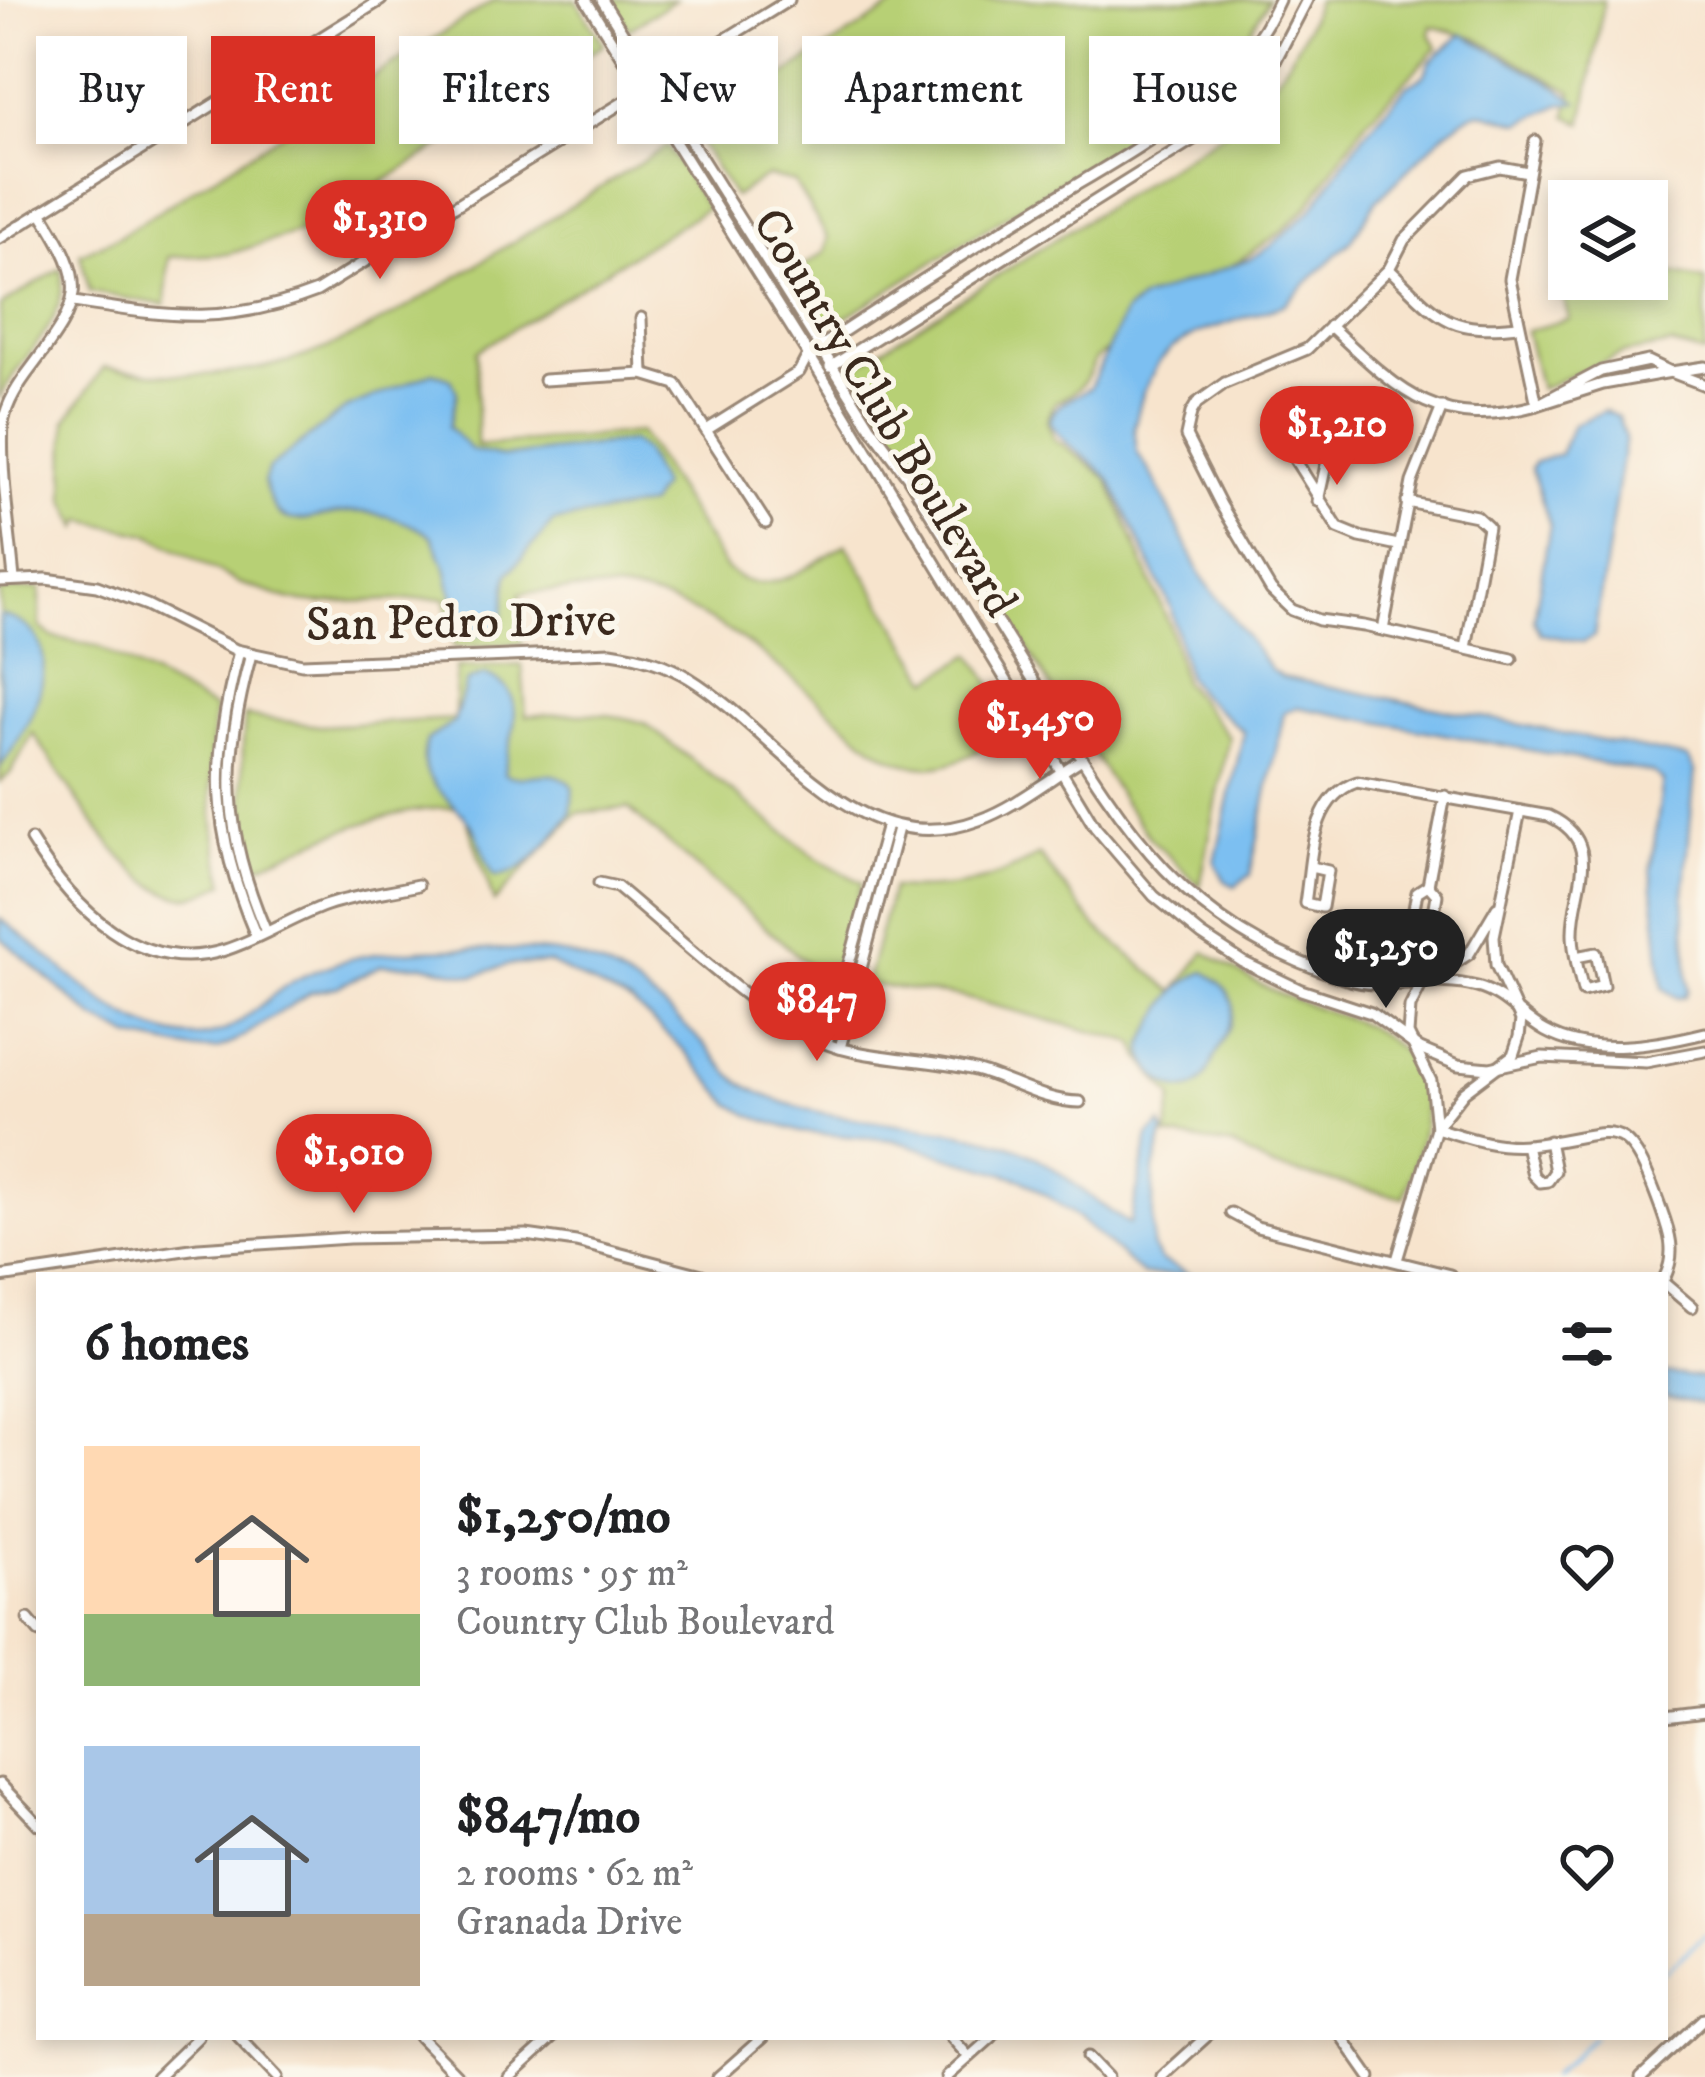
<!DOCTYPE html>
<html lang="en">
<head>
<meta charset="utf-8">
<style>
  body { margin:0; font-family:"IM FELL DW Pica",serif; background:#f6f6f6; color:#202124; height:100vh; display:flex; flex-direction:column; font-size:45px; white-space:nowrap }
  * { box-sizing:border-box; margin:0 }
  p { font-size:39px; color:#757577 }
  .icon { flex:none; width:66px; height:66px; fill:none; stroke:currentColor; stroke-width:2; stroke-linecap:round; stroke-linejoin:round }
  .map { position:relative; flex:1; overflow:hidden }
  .side { position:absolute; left:36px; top:1272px; width:1632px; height:768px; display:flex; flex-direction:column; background:#fff; border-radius:0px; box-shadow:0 6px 18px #0003 }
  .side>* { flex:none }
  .hud { position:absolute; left:36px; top:36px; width:1635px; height:108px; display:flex; gap:24px }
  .controls { position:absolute; left:1548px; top:180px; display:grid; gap:24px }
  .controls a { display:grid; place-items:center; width:120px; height:120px; border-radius:0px; background:#fff; box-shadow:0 6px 18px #0003; font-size:60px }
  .price { position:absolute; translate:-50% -102px; padding:0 27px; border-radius:42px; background:#d93025; color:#fff; font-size:39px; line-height:78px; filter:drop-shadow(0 3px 6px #0008) }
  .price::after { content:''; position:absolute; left:50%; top:72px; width:36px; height:27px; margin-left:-18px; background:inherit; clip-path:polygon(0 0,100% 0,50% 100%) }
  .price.on { background:#222; color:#fff }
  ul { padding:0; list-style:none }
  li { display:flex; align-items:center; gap:36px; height:300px; padding:0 48px }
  li span { display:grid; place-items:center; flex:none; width:336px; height:240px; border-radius:0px; color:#555 }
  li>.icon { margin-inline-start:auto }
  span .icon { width:144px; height:144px; fill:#fffc; stroke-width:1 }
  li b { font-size:51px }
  h2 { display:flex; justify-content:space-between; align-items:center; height:144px; padding:0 48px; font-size:51px }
  .pill { padding:0 42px; border-radius:0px; background:#fff; box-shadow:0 6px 18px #0003; font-size:42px; line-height:108px }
  .pill.on { background:#d93025; color:#fff }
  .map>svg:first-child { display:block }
  .green { fill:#b7d075; stroke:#797d4a; stroke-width:3 }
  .water { fill:#7bbff1; stroke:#5b7488; stroke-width:3 }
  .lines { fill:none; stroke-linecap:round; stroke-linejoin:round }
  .stream { stroke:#7bbff1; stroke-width:3 }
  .minor-casing { stroke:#998776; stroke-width:15 }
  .minor { stroke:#fff; stroke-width:9 }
  .labels { text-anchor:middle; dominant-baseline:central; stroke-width:10; stroke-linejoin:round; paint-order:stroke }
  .street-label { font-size:48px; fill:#3b2a1e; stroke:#fbf7ec }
</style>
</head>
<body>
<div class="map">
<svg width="1705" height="2077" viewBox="0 0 1705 2077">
  <rect width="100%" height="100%" fill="#fbf7ec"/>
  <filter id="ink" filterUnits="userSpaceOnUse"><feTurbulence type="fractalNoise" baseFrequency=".00833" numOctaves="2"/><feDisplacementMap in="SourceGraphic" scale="24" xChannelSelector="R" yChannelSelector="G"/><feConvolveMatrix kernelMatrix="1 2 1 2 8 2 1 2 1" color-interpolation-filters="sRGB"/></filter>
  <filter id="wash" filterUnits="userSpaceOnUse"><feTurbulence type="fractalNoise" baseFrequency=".004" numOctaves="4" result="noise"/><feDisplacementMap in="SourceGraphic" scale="48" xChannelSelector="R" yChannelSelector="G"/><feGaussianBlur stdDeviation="2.7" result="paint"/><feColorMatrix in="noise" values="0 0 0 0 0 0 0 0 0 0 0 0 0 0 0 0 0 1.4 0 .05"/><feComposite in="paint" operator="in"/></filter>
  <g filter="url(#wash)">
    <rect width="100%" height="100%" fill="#f7e4cd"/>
    <!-- green -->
    <g class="green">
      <path d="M495 0H576L604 44 306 230 229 254 169 257 165 305 90 292 80 254 118 237Z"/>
      <path d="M611 0H675L629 29Z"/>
      <path d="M904 0H1268L1241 48 1195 97 835 324 819 319 787 277 825 252 828 238 794 182 767 176 734 197 693 132Z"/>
      <path d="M1317 0H1604L1583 123 1567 116 1572 92 1477 39 1432 26 1430 34 1437 48 1366 121 1308 206 1281 232 1095 359C1087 384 1079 391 1055 402L1047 421 1054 439 1107 478 1169 624 1183 682 1229 737 1200 886 1149 837 1123 801 855 374 857 365 1227 130C1268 93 1300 53 1317 0Z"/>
      <path d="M667 146 707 208 477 351V446L640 432 726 569C765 604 810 565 846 544L930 680 972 654 1018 727C964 759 932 787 873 747 798 686 723 603 623 591 590 587 554 592 520 593L522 644 454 647 445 598 318 603 291 600 239 583 151 535 82 520 79 528 65 499 66 421 104 367C268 395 347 346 481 262 543 224 605 185 667 146Z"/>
      <path d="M1562 252 1569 253V279H1647V268L1705 280V354L1671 345 1622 354 1540 389 1526 331 1569 319 1559 280Z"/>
      <path d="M61 268C70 326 21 351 0 399V306Z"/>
      <path d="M40 588V627L52 637 96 646 215 709C207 770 210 824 225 883 210 890 198 898 181 896 126 890 63 776 33 733L12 771 0 783V591Z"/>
      <path d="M522 665 526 716C567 714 607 709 646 724L815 857 862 883 834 980 810 966 628 808 577 813 494 902 463 808C391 805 317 839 253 869 242 816 240 769 245 716L320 726 455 719 456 668Z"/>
      <path d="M1039 855 1096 927 1174 992 1205 952C1232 968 1258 985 1288 997 1341 1020 1412 1026 1423 1097 1428 1130 1413 1166 1404 1198L1271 1167 1233 1146 1166 1136 1173 1098 1141 1059 1135 1043 958 996 866 984 892 888C947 891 991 885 1039 855Z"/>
    </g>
    <!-- water -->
    <g class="water">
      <path d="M1462 34 1551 83 1577 102 1560 105 1521 123 1479 112 1468 116 1446 132 1376 201 1351 241 1283 305 1198 333 1172 348 1158 363 1143 393 1134 427 1137 452 1154 478 1202 577 1271 670 1282 677 1688 758 1695 771 1684 895 1688 990 1684 997 1677 998 1663 988 1651 867 1663 781 1653 773 1297 707 1284 713 1250 875 1235 886 1225 881 1215 862 1244 732 1200 695 1187 677 1171 608 1111 481C1092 458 1064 448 1050 421 1056 400 1073 399 1090 388L1125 312 1142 299 1252 258 1271 246 1312 209 1364 134 1407 86 1424 76 1430 62Z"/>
      <path d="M433 372 451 379 457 393 449 427 471 450 503 457 631 441 644 451 661 486 649 505 553 522 508 574 501 628 478 635 464 633 460 628 446 568 432 536C406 520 371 508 339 513 299 519 278 535 264 482L269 468 345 409Z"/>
      <path d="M1604 411 1618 417 1625 438 1594 636 1583 642 1541 634 1534 620 1550 525 1531 468 1535 462 1560 454 1573 425Z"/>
      <path d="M0 615C80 633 31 727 0 767Z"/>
      <path d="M485 675C535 693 508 737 504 774 529 785 550 762 573 786L571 814C552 837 528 875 495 876 485 862 483 846 475 831 458 799 411 784 427 740L454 722 467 681Z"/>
      <path d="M0 919C57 957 102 1018 171 1034 229 1048 248 1010 290 983 304 975 324 967 340 962 385 946 507 947 556 953 617 962 665 1005 707 1047 719 1060 730 1077 745 1085 817 1128 928 1118 1009 1145 1054 1159 1089 1201 1130 1224L1149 1136 1161 1124 1164 1131 1154 1171 1152 1246 1160 1260 1191 1275H1143L1072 1213 1022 1179 893 1140 800 1132 751 1116 731 1104 685 1051 633 1004 549 963 507 965 474 976 424 965H382L337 987 311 992 235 1042 218 1049 193 1050 133 1038 95 1019 0 937Z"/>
      <path d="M1205 972C1248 997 1234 1020 1215 1056 1210 1067 1206 1080 1195 1087 1174 1098 1142 1069 1143 1048 1143 1041 1152 1030 1155 1023 1168 1000 1179 981 1205 972Z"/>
      <path d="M1665 1373 1705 1378V1404L1665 1396Z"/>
    </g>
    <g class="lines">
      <!-- stream -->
      <g class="stream">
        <path d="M1665 1972 1705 1935"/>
        <path d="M1551 2077 1594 2037"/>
      </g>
    </g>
  </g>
  <g filter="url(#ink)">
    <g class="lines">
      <defs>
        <g id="minor">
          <path d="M586 0 820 373 1095 827 1154 896 1202 935 1243 962 1301 990 1371 1013 1420 1049 1458 1065 1490 1068 1542 1057 1646 1062 1705 1051"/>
          <path d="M602 0 870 426 908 477C951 547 994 616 1037 686 1121 823 1179 926 1343 978 1393 994 1431 974 1477 987 1506 995 1520 1017 1545 1031 1592 1057 1656 1045 1705 1033"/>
          <path d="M0 238 381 0"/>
          <path d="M1389 269C1438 316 1446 334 1518 326"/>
          <path d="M73 302C167 316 224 327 317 291L789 0"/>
          <path d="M641 318 643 374"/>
          <path d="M1330 326C1397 389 1437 433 1537 405L1510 279 1535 141"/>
          <path d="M1648 361 1671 372 1603 384 1537 405 1601 371Z"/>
          <path d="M830 367 1213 127 1271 69 1307 0"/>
          <path d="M1705 367 1671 372 1705 385"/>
          <path d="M544 380 643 374 676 384 766 523"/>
          <path d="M708 429 799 372 808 355C882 305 957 258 1033 211 1126 153 1232 105 1279 0"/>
          <path d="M1277 431 1338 528 1360 537 1398 545"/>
          <path d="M1289 451 1320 439 1330 447 1318 501"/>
          <path d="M1407 502 1476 516 1488 527 1466 648"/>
          <path d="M14 579C10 533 0 469 3 423 7 402 19 384 32 367 83 299 88 286 41 212"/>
          <path d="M0 581 46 579 97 586 147 605 236 650 302 664 611 652C639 656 665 663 689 678 780 734 856 866 979 820 1015 807 1049 779 1082 759"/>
          <path d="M1383 630 1412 482 1442 407"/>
          <path d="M239 651C210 764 211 828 256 936"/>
          <path d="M251 654C222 763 222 827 266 932"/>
          <path d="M1512 659 1364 626 1319 620 1292 610 1271 590 1221 505 1186 436 1191 413 1197 403 1225 383 1307 349 1389 269 1404 240 1468 175 1500 167 1528 172"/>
          <path d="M31 840C72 907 139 977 225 950 260 939 292 917 327 905 357 895 388 892 418 885"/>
          <path d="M1311 867 1328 871 1322 907 1305 903C1312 861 1309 798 1357 782L1549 816C1607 843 1572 889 1573 934 1573 953 1579 973 1583 991L1603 986 1596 953 1576 957"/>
          <path d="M599 883 617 887C675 934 769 1028 839 1048 883 1060 930 1059 975 1070 1009 1079 1044 1102 1080 1102"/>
          <path d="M1428 885 1437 895 1432 924 1412 920 1417 892 1428 885 1445 796"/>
          <path d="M827 1043 887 825"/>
          <path d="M840 1048 898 828"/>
          <path d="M1436 1127 1464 1092 1513 1055 1519 1037 1521 1020 1496 965 1494 936 1520 811"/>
          <path d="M1436 1128C1466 1137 1495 1148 1527 1145 1615 1137 1623 1104 1660 1206 1669 1231 1677 1251 1665 1277"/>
          <path d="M1526 1145 1533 1175 1540 1182 1548 1181 1555 1171 1549 1141"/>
          <path d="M1231 1213 1257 1227 1450 1275"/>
          <path d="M1397 1260 1436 1128 1431 1081 1408 1034 1410 1007 1421 985 1469 954 1497 907"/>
          <path d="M0 1277 198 1248 349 1238 526 1235 576 1242 702 1275"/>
          <path d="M1665 1284 1692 1307"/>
          <path d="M28 1619 39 1632"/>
          <path d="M1665 1717 1705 1712"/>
          <path d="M0 1784 39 1825"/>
          <path d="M239 2037 277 2077"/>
          <path d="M420 2037 459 2077"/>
          <path d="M951 2037 969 2057"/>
          <path d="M1342 2037 1370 2077"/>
          <path d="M1088 2057 1107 2077"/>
          <path d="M157 2077 198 2037"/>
          <path d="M509 2077 553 2037"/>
          <path d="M718 2077 763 2037"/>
          <path d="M947 2077 992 2037"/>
          <path d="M1162 2077 1206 2037"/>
          <path d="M1641 2077 1705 2018"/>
        </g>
      </defs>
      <!-- minor casing -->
      <use href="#minor" class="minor-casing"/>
      <!-- minor -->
      <use href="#minor" class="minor"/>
    </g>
  </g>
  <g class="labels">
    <!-- street labels -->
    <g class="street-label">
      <text transform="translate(884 413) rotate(59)">Country Club Boulevard</text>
      <text transform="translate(461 623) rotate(-1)">San Pedro Drive</text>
    </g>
  </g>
</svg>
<div class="controls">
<a><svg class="icon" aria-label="layers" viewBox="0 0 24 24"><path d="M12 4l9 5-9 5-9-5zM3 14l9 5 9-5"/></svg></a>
</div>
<b class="price" style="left:380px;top:282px">$1,310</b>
<b class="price" style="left:1337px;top:488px">$1,210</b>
<b class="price" style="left:1040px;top:782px">$1,450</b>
<b class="price on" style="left:1386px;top:1011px">$1,250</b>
<b class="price" style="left:817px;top:1064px">$847</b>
<b class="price" style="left:354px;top:1216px">$1,010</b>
<div class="hud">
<a class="pill">Buy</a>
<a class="pill on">Rent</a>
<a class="pill">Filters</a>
<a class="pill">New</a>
<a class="pill">Apartment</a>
<a class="pill">House</a>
</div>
<section class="side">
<h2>6 homes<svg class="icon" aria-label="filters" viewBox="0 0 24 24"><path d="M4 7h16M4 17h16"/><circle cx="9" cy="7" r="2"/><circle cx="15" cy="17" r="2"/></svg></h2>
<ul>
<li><span style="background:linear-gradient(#ffd9b3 70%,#8fb573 0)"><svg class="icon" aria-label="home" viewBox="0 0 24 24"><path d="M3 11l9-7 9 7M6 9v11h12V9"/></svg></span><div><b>$1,250/mo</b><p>3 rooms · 95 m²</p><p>Country Club Boulevard</p></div><svg class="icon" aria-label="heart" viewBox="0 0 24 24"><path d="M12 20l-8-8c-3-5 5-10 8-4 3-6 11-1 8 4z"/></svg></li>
<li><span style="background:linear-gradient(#a9c7e8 70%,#b9a48a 0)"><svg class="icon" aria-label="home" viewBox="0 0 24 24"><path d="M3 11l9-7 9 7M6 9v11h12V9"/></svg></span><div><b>$847/mo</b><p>2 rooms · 62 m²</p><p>Granada Drive</p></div><svg class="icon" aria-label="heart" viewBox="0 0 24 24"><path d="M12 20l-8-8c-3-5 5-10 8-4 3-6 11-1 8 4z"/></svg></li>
</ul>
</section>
</div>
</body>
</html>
